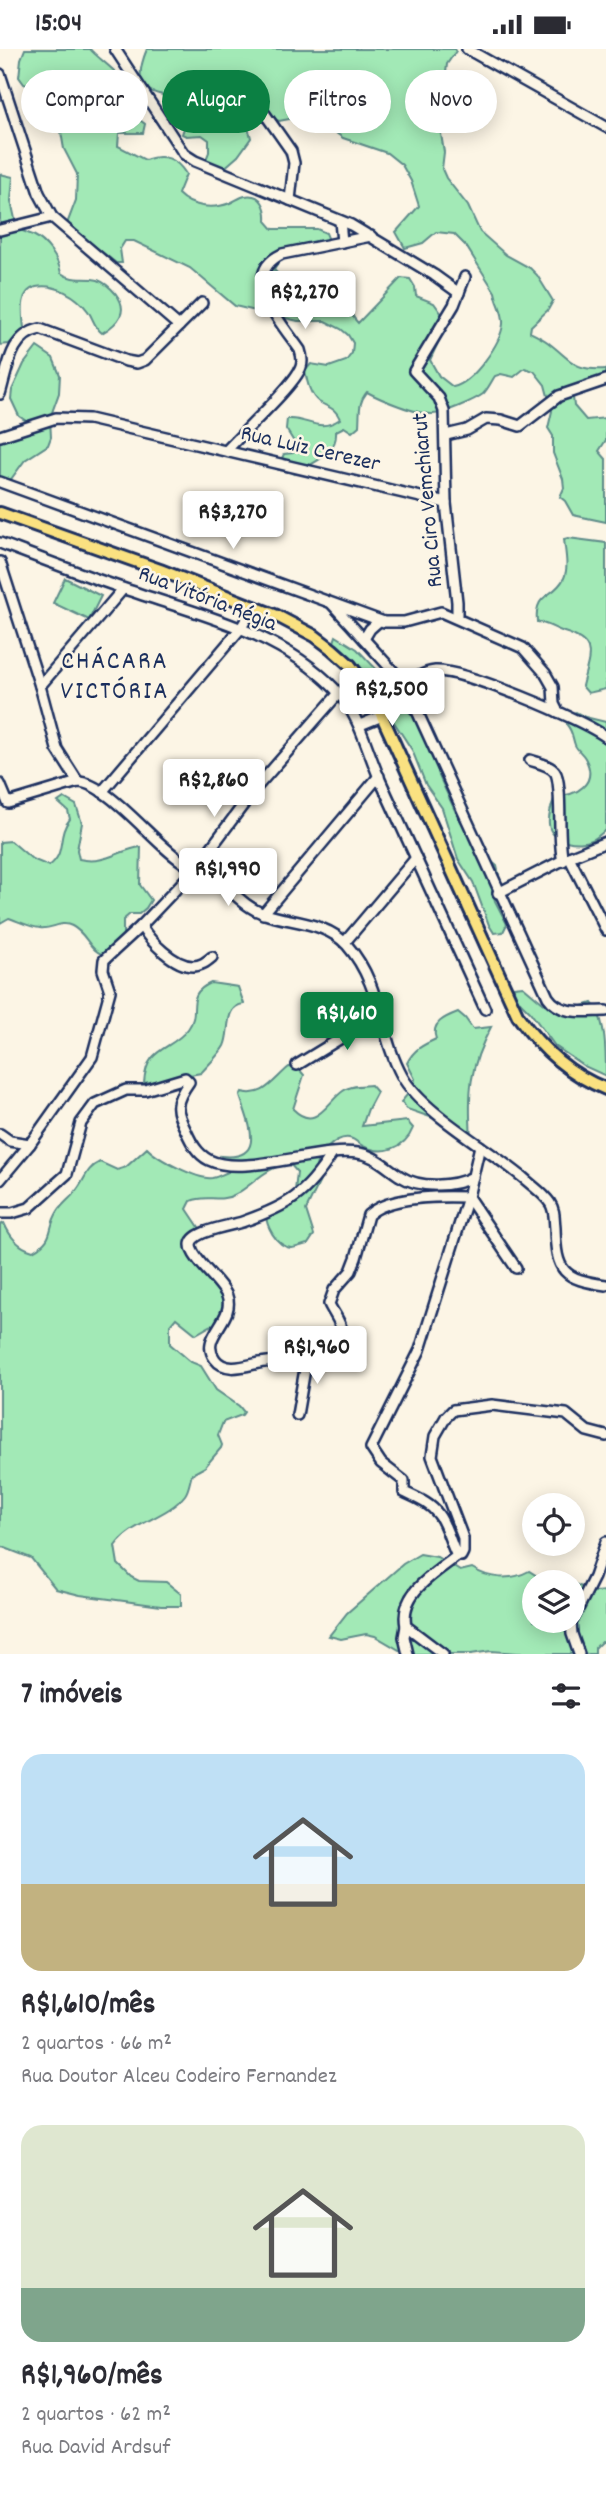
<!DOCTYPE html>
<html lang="pt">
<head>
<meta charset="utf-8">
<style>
  body { margin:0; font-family:Dekko,sans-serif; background:#f7f7f7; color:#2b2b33; height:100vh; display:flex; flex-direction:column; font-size:26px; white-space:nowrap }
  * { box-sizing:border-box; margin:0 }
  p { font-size:23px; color:#7c7c81 }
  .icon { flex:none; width:38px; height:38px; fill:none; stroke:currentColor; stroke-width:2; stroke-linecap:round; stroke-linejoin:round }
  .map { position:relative; height:1605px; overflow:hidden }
  .panel { display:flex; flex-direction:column; background:#fff; flex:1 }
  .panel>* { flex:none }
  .guide { position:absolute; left:21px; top:21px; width:565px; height:63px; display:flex; gap:14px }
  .controls { position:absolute; left:522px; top:1444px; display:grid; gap:14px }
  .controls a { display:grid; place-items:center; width:63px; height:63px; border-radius:50%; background:#fff; box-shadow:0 4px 18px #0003; font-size:35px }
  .price { position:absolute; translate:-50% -60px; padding:0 16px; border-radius:7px; background:#fff; color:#222; font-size:23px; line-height:46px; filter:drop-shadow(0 2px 4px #0008) }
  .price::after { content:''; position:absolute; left:50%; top:42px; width:21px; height:16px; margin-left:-10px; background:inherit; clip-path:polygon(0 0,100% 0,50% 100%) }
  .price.current { background:#0b8043; color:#fff }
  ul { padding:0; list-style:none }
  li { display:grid; align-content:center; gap:14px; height:371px; padding:0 21px }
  li span { display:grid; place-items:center; height:217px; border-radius:21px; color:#555 }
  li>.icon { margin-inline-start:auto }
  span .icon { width:126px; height:126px; fill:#fffc; stroke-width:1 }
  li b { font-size:30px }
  h2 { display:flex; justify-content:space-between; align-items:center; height:84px; padding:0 21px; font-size:30px }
  .chip { padding:0 24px; border-radius:32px; background:#fff; box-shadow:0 4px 18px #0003; font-size:24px; line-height:63px }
  .chip.current { background:#0b8043; color:#fff }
  .status { display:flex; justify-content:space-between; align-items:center; height:49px; padding:0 35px; background:#fff; direction:ltr }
  .status svg { height:19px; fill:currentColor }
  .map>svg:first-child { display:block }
  .green { fill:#a2e9b6; stroke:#5e8c8a; stroke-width:2 }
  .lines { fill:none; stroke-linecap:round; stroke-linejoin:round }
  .minor-casing { stroke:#1b2f5e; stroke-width:14 }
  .major-casing { stroke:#1b2f5e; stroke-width:16 }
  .minor { stroke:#fcf5e5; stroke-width:9 }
  .major { stroke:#fae181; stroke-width:10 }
  .labels { text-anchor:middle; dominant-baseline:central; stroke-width:5; stroke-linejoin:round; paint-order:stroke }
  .street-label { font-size:23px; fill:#1b2f5e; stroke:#fcf5e5 }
  .quarter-label { font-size:26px; letter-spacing:2px; fill:#1b2f5e; stroke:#fcf5e5 }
</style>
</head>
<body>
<div class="status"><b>15:04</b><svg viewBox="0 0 49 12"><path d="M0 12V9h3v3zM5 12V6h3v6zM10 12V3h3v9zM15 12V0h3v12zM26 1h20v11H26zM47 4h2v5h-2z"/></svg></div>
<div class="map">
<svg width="606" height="1605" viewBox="0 0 606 1605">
  <rect width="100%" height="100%" fill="#fcf5e5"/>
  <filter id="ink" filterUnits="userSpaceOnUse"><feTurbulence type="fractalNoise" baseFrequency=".0143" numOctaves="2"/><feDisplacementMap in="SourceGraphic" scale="14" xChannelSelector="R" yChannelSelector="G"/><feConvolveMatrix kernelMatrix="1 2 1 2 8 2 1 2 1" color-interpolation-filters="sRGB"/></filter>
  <g filter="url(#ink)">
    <!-- green -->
    <g class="green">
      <path d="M25 0H90C98 10 127 28 126 40 126 46 123 52 121 57L145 75 143 84H119L118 97 145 111C164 104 176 109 186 125L178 145C191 158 212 161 230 154 235 152 240 148 245 147 262 144 267 159 266 172L273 180H317L326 184 328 189C318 198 310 193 299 196 287 200 280 211 274 221 283 232 308 242 323 236 330 233 336 228 344 228 343 242 348 264 358 274L401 229 410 230 415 238 416 247 434 254 444 268 446 277 430 311 439 327 453 338C473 334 501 294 503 275 504 263 497 255 495 243L466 197 454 185 436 183 423 194 405 199 396 183 419 157 411 132 402 116 387 104 343 89 314 68 305 67 279 72 270 68 247 41 237 36 230 42C232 59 248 71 251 89L238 107 222 121 203 118 209 103V91L202 86 186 87 182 85C184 79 188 71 187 64 182 33 121 63 147 0H455L456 2 447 15 446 24 451 41 449 59 441 85 444 103 442 120 446 129 468 157 480 183 506 206 530 219 537 226 553 252 548 261 531 277 530 283C537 287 544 290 550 295 572 312 574 322 606 320V328L585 334 573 348 574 357 586 371 606 369V391L599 402 606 410V473L573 466 565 452 560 448 564 439 563 430 553 404V387L548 379 552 362 545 336 534 322 525 319 514 328 501 325 495 327C491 333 488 340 483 345 475 351 443 365 433 365 418 366 380 350 367 343 358 354 360 363 359 377L352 383 344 378 336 382C338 406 312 414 294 425L285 421 280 413 284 405 293 404 296 396 286 380 287 370C307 368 318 385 340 370 335 358 329 359 319 353 310 347 307 332 305 322L311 315 329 318 346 312 352 304 353 294 348 286 341 280 325 272H298L235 257 190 219 134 192H125L120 200 122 214H116L67 175 76 151 77 125 64 100 61 83 51 68 41 42 24 35 19 28 21 10Z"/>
      <path d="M0 125 13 128 11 152 17 179C23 183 27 184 33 186 47 193 58 209 61 224 73 233 84 228 98 231 106 234 111 239 116 245 129 262 119 274 102 284 94 278 94 271 88 262 77 247 55 234 36 238 18 242 23 267 24 280L9 295 0 296Z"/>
      <path d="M37 298 53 309 60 326 59 344 50 369 51 388 48 396 25 411 9 433 0 431V386L27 381 26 372 19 367 11 350 12 341 24 315Z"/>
      <path d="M568 489 606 494V640L588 644 582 637C589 607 599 594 564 583 554 580 548 574 537 573 534 542 554 550 564 529 569 518 565 502 564 490Z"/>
      <path d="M65 529 101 547 89 571 53 554Z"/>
      <path d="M336 587 357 600 382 626 395 650 415 668 435 709 439 727 458 768 483 805 497 817 499 826 493 843 495 852 507 875 503 883 494 884 489 876 473 833 458 810 442 759 426 736 412 701 392 670 384 645 369 632 359 617 337 602 334 593Z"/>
      <path d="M576 663 585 668 606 673V781C601 784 597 789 592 791 580 797 550 793 549 775 548 767 552 755 555 747 576 747 599 735 585 709 582 704 577 701 575 696 572 688 573 683 567 676L568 666Z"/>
      <path d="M64 749 76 756 82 774 77 801 79 810C105 816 118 801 141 798L140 836 151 851 146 859 139 865H130L123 871V890L109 908C87 902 89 886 72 877 60 871 52 881 40 879 30 878 18 872 9 869L0 874V793L11 792 32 810 49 817C67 804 56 787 70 770L68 762 58 753Z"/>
      <path d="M211 934 238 938 244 955C223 957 231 983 224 997 219 1006 208 1016 201 1024L144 1034C146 997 171 1002 188 980 202 962 183 946 211 934Z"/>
      <path d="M523 937 543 954 558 964 567 966 574 960 592 954C606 969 606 1004 606 1027L584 1017 555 997 530 963 513 946 514 938Z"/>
      <path d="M458 963 465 969 473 980 491 978C469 1018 468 1044 471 1089L433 1069 407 1060 401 1053 413 1039 415 1030 407 1014C414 1000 423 996 436 990 430 974 445 968 458 963Z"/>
      <path d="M289 1018 298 1019 304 1026 293 1060C316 1083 327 1053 343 1042 350 1036 362 1037 371 1036L377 1043 368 1060 362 1077 407 1072 413 1079C405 1100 382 1107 363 1097 358 1095 356 1090 349 1089 336 1087 315 1107 316 1121 316 1125 318 1128 320 1132L306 1161 314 1186 308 1195C303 1196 296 1199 291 1199 276 1197 265 1176 266 1163L289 1149 295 1142 297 1123 291 1116C266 1115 253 1137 234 1146 219 1154 207 1145 191 1152L187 1160 201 1181C183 1199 212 1224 221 1241 223 1246 224 1252 225 1258L217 1273 196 1285 176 1269 170 1276V1295L191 1313 201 1317 216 1341 239 1357 244 1363 242 1366 223 1373 218 1386 222 1396 221 1399 205 1418 192 1425C190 1431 189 1441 185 1446 167 1469 133 1472 115 1497L118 1515 131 1528 139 1532 166 1533 181 1545V1557H161L80 1546 56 1540 31 1509 0 1497V1176L4 1174C10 1188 18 1198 33 1202 56 1189 46 1181 58 1162 63 1154 71 1149 76 1142 86 1130 85 1120 100 1113L117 1121 126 1118 147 1099C157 1110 198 1131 212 1129 218 1128 223 1125 228 1123L227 1114 221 1107C268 1112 248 1073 240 1047L242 1043C264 1049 273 1031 289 1018Z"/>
      <path d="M420 1505 437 1508 460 1522 472 1519C489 1530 511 1532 529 1522L539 1528 561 1533H534V1572H572V1534L594 1543 606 1542V1593H601L595 1599V1605H531L491 1602 471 1605H406L375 1587 366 1585 341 1590 329 1587 347 1564 403 1515Z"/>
    </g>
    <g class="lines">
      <defs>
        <g id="minor">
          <path d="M115 0 184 105 195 112 351 176 434 226 459 244"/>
          <path d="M467 0 606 78"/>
          <path d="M0 25 39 144 52 168 179 277"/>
          <path d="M251 45 291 102 294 114 290 151"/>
          <path d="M340 172 342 193"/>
          <path d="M0 181 52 168"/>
          <path d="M0 345C8 319 10 286 40 280L126 312 137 314 145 311 202 254"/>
          <path d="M446 386 467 381 486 370 501 371 520 377 559 347 606 331"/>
          <path d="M0 387 56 369 89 370 446 454"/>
          <path d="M226 402C242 384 295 336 301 318 303 312 302 307 300 301 283 276 237 226 282 205L371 187"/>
          <path d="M0 433 384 573H404L441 563 523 599 545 624 553 638 554 655 558 663"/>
          <path d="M0 494C42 510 83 526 125 540 197 565 279 582 334 639 360 665 366 700 381 733 416 808 450 884 485 960"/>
          <path d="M0 513 40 637 57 700 78 733"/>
          <path d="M332 555 393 622 406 650 417 662 548 948C561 967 585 962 606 962"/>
          <path d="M457 569V553L446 454 444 362 439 349 414 322 454 256 465 228"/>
          <path d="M364 590 370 580 379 572"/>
          <path d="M40 637 123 540"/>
          <path d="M402 640C412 632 422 623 435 622 463 620 582 670 606 688"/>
          <path d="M360 676 382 667 406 650"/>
          <path d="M530 711C538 714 550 716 555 723 563 734 557 792 563 812"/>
          <path d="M0 735 8 754 78 733C108 733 157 799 186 815 193 819 203 819 210 824 228 837 244 859 265 865 293 874 326 873 347 896 382 936 379 985 402 1027 423 1065 493 1102 527 1132 535 1139 544 1145 550 1154 555 1161 554 1170 555 1179 556 1223 563 1230 606 1236"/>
          <path d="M102 743 241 579 254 557"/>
          <path d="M569 808 606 881"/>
          <path d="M498 844 569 808 606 793"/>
          <path d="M263 865 379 727"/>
          <path d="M141 877C150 892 174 917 193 917 201 917 206 913 212 908"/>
          <path d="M345 893 416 809"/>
          <path d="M297 1016 382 964"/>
          <path d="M0 1085 10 1092 30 1095"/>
          <path d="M480 1097 468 1148 420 1301 371 1399 381 1414 404 1432V1443C416 1449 430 1454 438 1465 447 1476 450 1494 457 1507H461L463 1503V1489L432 1407 435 1387 446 1368 453 1361 492 1356 566 1365 587 1382 606 1387"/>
          <path d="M332 1105C306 1146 288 1157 242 1173 230 1177 191 1182 191 1196 191 1210 221 1232 227 1247 236 1271 198 1288 215 1310 225 1324 245 1317 259 1314 279 1310 343 1312 342 1284 342 1274 333 1264 329 1255L334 1241 351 1222 356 1209 368 1166C387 1147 441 1147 468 1148L516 1219"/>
          <path d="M0 1131 30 1095 92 1008 110 942 103 921 104 911 141 877 196 819 255 740 339 644"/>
          <path d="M0 1164H12L29 1159 67 1125 81 1074 95 1055 126 1041H145L185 1029 189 1033C174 1054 175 1060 186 1082 191 1093 197 1105 209 1111 243 1128 319 1098 358 1104 375 1106 387 1119 400 1127 420 1140 453 1138 473 1128"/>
          <path d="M297 1366 305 1320 302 1309"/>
          <path d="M406 1577 404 1588 408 1605"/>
          <path d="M443 1605 406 1577C399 1544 434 1525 457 1507"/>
          <path d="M579 1605 572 1585 571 1574 594 1528 606 1493"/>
        </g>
        <path id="major" d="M0 464 160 521 277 567 315 587 332 600 350 616 371 643 518 967C541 1000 568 1025 606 1040"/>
      </defs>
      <!-- minor casing -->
      <use href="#minor" class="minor-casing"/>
      <!-- major casing -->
      <use href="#major" class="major-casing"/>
      <!-- minor -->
      <use href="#minor" class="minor"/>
      <!-- major -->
      <use href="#major" class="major"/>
    </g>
  </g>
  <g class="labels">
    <!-- street labels -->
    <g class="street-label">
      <text transform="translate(310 401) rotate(13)">Rua Luiz Cerezer</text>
      <text transform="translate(429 451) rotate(-95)">Rua Ciro Vemchiarut</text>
      <text transform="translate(207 551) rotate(21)">Rua Vitória Régia</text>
    </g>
    <!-- quarter labels -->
    <g class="quarter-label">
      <text x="115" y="613">CHÁCARA<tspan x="115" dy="30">VICTÓRIA</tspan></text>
    </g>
  </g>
</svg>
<div class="controls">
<a><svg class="icon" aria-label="locate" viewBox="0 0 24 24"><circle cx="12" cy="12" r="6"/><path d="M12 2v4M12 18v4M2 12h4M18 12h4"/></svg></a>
<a><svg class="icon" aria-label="layers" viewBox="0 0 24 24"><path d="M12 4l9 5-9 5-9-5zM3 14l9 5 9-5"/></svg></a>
</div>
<b class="price" style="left:305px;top:282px">R$2,270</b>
<b class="price" style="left:233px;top:502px">R$3,270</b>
<b class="price" style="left:392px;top:679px">R$2,500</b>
<b class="price" style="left:214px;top:770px">R$2,860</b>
<b class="price" style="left:228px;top:859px">R$1,990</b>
<b class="price current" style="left:347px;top:1003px">R$1,610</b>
<b class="price" style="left:317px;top:1337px">R$1,960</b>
<div class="guide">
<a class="chip">Comprar</a>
<a class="chip current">Alugar</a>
<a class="chip">Filtros</a>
<a class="chip">Novo</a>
</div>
</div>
<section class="panel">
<h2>7 imóveis<svg class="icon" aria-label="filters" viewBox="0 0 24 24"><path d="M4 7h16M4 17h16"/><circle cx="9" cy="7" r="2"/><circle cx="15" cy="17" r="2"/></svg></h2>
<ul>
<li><span style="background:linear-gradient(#bfe0f5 60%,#c2b280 0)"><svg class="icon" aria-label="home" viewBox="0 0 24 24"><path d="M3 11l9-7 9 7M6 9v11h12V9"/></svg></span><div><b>R$1,610/mês</b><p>2 quartos · 66 m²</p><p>Rua Doutor Alceu Codeiro Fernandez</p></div></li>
<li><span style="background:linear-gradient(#dfe7d0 75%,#7fa58c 0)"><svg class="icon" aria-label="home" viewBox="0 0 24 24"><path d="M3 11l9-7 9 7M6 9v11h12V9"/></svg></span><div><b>R$1,960/mês</b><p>2 quartos · 62 m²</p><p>Rua David Ardsuf</p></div></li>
</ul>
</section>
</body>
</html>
